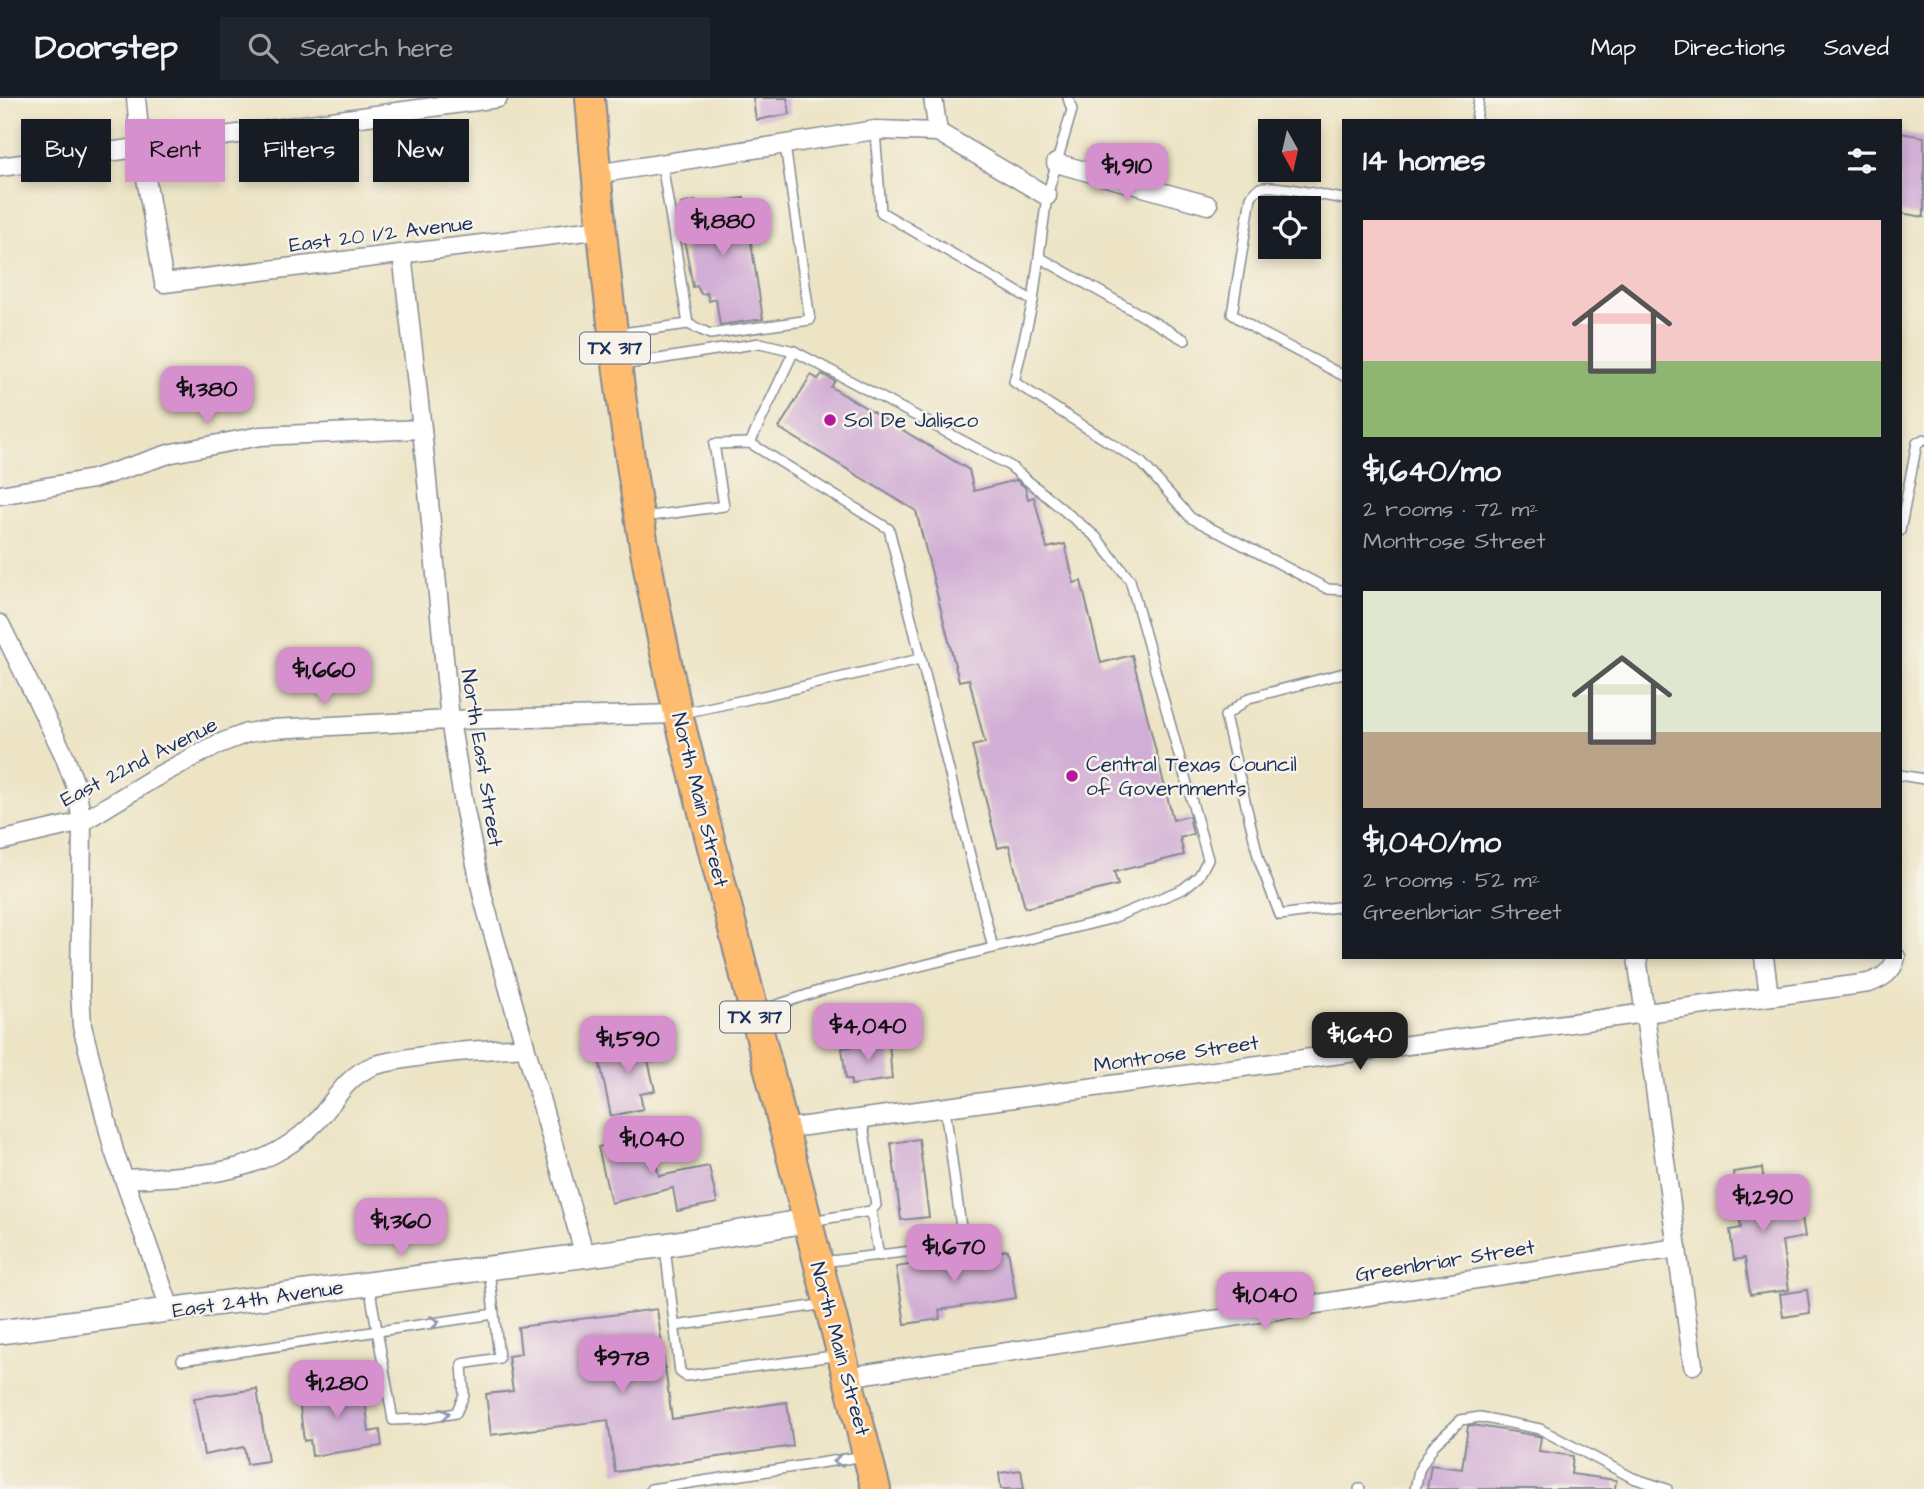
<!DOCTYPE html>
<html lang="en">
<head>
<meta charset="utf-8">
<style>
  body { margin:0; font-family:"Architects Daughter",sans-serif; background:#20242c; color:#f1f3f6; height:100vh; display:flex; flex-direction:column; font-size:26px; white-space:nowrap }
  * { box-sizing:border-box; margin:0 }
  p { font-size:23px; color:#9ea1a6 }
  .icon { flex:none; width:38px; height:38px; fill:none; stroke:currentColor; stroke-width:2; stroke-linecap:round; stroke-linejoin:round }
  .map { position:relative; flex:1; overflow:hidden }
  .drawer { position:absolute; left:1342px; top:21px; width:560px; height:840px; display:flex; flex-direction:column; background:#171b24; border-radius:0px; box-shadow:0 4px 10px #0003 }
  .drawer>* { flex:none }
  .banner { position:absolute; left:21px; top:21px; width:665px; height:63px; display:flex; gap:14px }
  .needle { width:46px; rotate:172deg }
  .fabs { position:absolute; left:1258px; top:21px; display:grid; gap:14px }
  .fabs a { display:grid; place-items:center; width:63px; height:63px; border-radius:0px; background:#171b24; box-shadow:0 4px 10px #0003; font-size:35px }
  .price { position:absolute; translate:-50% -60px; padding:0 16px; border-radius:14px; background:#d690ce; color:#111; font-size:23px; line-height:46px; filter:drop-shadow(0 2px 4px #0008) }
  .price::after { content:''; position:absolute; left:50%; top:42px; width:21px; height:16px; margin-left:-10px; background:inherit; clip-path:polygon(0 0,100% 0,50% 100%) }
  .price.active { background:#222; color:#fff }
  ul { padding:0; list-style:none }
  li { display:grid; align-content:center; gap:14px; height:371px; padding:0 21px }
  li span { display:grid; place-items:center; height:217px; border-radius:0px; color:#555 }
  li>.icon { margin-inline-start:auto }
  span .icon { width:126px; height:126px; fill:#fffc; stroke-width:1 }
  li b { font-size:30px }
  h2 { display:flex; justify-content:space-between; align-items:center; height:84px; padding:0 21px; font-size:30px }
  .pill { padding:0 24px; border-radius:0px; background:#171b24; box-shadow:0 4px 10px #0003; font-size:24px; line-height:63px }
  .pill.active { background:#d690ce; color:#111 }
  header { display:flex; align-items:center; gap:42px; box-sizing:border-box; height:98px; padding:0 35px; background:#171b24; border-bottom:2px solid #363941 }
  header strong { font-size:33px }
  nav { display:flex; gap:38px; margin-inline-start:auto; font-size:24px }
  .search { width:490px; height:63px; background:#20242c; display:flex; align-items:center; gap:18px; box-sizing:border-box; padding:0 24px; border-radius:0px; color:#9ea1a6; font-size:26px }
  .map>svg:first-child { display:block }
  .building { fill:#d1aed5 }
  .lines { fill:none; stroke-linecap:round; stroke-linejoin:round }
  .service-casing { stroke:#848a92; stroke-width:12 }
  .minor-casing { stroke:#848a92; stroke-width:21 }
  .tertiary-casing { stroke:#848a92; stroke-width:26 }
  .primary-casing { stroke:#848a92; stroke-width:32 }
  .service { stroke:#fff; stroke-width:9 }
  .minor { stroke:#fff; stroke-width:18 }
  .tertiary { stroke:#fff; stroke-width:23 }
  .primary { stroke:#febc70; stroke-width:28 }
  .oneway { stroke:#8d97ae }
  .poi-dot { fill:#b5179e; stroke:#f7f3e8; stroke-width:2.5 }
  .labels { text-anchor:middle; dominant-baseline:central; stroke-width:5; stroke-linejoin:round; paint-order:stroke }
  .shield { fill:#f7f3e8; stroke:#5d6a87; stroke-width:2 }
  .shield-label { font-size:19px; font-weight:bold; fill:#1b2f5e }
  .street-label { font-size:21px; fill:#1b2f5e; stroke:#f7f3e8 }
  .poi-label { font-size:21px; fill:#1b2f5e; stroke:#f7f3e8; text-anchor:start }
</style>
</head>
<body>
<header>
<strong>Doorstep</strong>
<div class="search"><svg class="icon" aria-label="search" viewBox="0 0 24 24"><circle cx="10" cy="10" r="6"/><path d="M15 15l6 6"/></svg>Search here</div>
<nav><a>Map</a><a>Directions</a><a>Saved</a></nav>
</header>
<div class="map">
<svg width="1924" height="1391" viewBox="0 0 1924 1391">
  <rect width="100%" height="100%" fill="#f7f3e8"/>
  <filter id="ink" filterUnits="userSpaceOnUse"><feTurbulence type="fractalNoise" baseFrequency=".0143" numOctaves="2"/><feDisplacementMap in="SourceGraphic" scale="14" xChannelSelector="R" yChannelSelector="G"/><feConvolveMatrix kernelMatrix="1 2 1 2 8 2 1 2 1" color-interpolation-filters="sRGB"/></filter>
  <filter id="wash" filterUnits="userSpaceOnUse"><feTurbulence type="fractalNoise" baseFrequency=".00686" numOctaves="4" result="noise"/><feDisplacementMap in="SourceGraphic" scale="28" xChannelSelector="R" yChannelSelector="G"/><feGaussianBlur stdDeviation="1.57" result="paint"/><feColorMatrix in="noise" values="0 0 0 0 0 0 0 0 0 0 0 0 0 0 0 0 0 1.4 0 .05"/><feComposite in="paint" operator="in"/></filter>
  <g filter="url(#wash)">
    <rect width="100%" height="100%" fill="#ede4c5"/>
    <g id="blocks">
      <!-- building -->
      <g class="building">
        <path d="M753 0H787L790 16 756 22Z"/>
        <path d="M1900 35 1924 39V119L1900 115Z"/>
        <path d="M744 100 763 221 720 227 716 201 709 203 707 195 701 196 697 188 693 189 679 114 682 113 681 106 695 103 696 107Z"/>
        <path d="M822 276 835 283 831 289 969 372 974 393 1016 382 1025 389 1028 401 1034 399 1047 450 1065 446 1074 485 1081 483 1101 565 1132 557 1173 722 1189 718 1193 736 1180 740 1184 757 1114 774 1118 787 1025 810 1009 747 998 750 972 648 985 645 969 581 959 583 916 413 779 330 811 277 818 281Z"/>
        <path d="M656 943 660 960 648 962 655 993 640 996 643 1011 611 1018 598 955Z"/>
        <path d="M889 944 892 981 851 987V981H846L842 950Z"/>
        <path d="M649 1037 659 1078 709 1068 717 1105 677 1113 673 1090 611 1105 598 1049Z"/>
        <path d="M919 1041 929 1119 901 1122 891 1045Z"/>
        <path d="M1762 1070 1768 1112 1800 1107 1805 1139 1782 1143 1789 1192 1750 1197 1745 1160 1734 1162 1730 1132 1741 1130 1733 1074Z"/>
        <path d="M1008 1152 1016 1200 939 1212 940 1221 905 1226 896 1169Z"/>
        <path d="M1807 1192 1810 1215 1783 1219 1780 1196Z"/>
        <path d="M657 1211 672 1321 787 1304 793 1348 615 1374 608 1322 491 1337 486 1296 513 1293 508 1258 521 1256 518 1229Z"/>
        <path d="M363 1284 369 1334 380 1332 382 1348 312 1358 310 1342 304 1343 298 1293Z"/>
        <path d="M257 1291 268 1363 247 1366 244 1349 204 1357 194 1300Z"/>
        <path d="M1473 1327 1538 1338 1541 1339 1539 1353 1573 1358 1571 1376 1616 1382 1615 1391H1427L1431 1367 1462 1371 1468 1328Z"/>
        <path d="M1021 1372 1024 1391H1001L999 1375Z"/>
      </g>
    </g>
  </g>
  <g filter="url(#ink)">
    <use href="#blocks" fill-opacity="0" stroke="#848a92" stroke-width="2"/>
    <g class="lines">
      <defs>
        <g id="service">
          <path d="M1476 23 1479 0"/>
          <path d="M875 32 881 114 1033 203 1014 284 1142 365 1191 420 1328 491 1344 492"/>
          <path d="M1344 101C1325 98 1280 87 1264 89 1257 90 1254 94 1251 99L1232 216 1255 231 1344 278"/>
          <path d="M1039 159 1185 242"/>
          <path d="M1033 203 1047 98 1072 12 1068 0"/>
          <path d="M688 226 710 236 810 222 785 47"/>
          <path d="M615 236 688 226 662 66"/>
          <path d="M621 267 760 245 794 253 1010 368 1096 439 1130 482 1208 761 1199 778 1183 791 1110 821 819 893 759 913"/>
          <path d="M750 345 794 253"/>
          <path d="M644 419 724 408 714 346 750 345 889 431 993 850"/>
          <path d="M1900 433 1917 345 1924 341"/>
          <path d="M1344 575 1249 600 1225 618 1259 762 1280 817 1344 808"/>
          <path d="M683 615 749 601 920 561"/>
          <path d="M1900 677 1924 681"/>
          <path d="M871 1113 879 1158"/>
          <path d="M811 1123 871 1113 876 1107 862 1021"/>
          <path d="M665 1149 680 1274 686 1278 840 1257"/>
          <path d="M822 1164 953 1148 962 1137 945 1010"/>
          <path d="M369 1187 393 1322 420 1321 456 1315 464 1297 462 1266 499 1260 489 1171"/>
          <path d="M675 1228 826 1206"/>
          <path d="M182 1262 494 1216"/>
          <path d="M651 1391 865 1358"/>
          <path d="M1359 1391H1360"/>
          <path d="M1415 1391 1419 1372 1434 1347 1461 1322 1480 1319 1540 1331 1633 1380 1667 1391"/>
        </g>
        <g id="minor">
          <path d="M136 0 141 51 164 185 603 131"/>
          <path d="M938 34 1047 98"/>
          <path d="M1056 65 1208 107"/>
          <path d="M0 69 498 0"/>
          <path d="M596 76 875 32 938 34 933 0"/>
          <path d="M402 156 422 331 450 622 465 713 483 800 585 1158"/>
          <path d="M0 397 93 381 172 355 260 338 422 331"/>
          <path d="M0 526 64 657 76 689 82 724 80 892 82 928 114 1053 171 1213"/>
          <path d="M0 743 82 724 154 680 216 647 247 635 272 631 450 622 678 616"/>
          <path d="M1637 859 1693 1267"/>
          <path d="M1764 859 1769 898"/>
          <path d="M783 1031 1869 885C1882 880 1893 874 1896 859"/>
          <path d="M125 1081C198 1077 262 1080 317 1023 335 1003 346 978 373 968 381 965 390 964 399 962 440 954 483 952 525 949"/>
          <path d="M847 1279 1677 1150"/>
        </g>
        <path id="tertiary" d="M0 1234 665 1147 806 1123"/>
        <path id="primary" d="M590 0C601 139 616 279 639 417 649 484 664 550 678 616L876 1391"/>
      </defs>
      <!-- service casing -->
      <use href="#service" class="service-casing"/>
      <!-- minor casing -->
      <use href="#minor" class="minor-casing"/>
      <!-- tertiary casing -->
      <use href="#tertiary" class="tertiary-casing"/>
      <!-- primary casing -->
      <use href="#primary" class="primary-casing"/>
      <!-- service -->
      <use href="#service" class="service"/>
      <!-- minor -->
      <use href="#minor" class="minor"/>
      <!-- tertiary -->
      <use href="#tertiary" class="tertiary"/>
      <!-- primary -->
      <use href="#primary" class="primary"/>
    </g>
    <!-- one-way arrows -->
    <defs><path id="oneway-chevron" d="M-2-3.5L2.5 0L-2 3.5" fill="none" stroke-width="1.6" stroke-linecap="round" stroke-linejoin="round" transform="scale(1.75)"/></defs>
    <g class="oneway">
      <use href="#oneway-chevron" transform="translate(435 1224) rotate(-8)"/>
      <use href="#oneway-chevron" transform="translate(445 1316) rotate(-12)"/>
      <use href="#oneway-chevron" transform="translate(838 1363) rotate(170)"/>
    </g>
  </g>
  <!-- markers -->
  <g class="poi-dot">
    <circle cx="830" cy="322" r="7"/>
    <circle cx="1072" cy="678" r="7"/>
  </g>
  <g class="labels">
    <!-- shield labels -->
    <g class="shield">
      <rect x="580" y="234.5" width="70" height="31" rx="5"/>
      <rect x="720" y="903.5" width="70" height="31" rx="5"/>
    </g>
    <g class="shield-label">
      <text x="615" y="250">TX 317</text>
      <text x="755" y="919">TX 317</text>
    </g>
    <!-- street labels -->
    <g class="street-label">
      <text transform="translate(381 136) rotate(-7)">East 20 1/2 Avenue</text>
      <text transform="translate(482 660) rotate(81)">North East Street</text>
      <text transform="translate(139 664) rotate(-27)">East 22nd Avenue</text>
      <text transform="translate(700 702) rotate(76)">North Main Street</text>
      <text transform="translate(1176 956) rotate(-8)">Montrose Street</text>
      <text transform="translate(1445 1163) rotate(-9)">Greenbriar Street</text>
      <text transform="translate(258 1201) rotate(-8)">East 24th Avenue</text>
      <text transform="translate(840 1251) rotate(75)">North Main Street</text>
    </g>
    <!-- poi labels -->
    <g class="poi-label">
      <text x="844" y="322">Sol De Jalisco</text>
      <text x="1086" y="666">Central Texas Council<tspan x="1086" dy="24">of Governments</tspan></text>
    </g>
  </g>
</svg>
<div class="fabs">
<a><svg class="needle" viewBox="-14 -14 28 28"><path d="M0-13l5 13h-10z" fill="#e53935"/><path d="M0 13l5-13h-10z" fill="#9ea1a6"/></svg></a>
<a><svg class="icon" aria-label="locate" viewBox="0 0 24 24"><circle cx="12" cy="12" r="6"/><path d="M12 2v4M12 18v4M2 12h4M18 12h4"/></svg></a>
</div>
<b class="price" style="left:1127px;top:105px">$1,910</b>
<b class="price" style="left:723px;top:160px">$1,880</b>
<b class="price" style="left:207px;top:328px">$1,380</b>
<b class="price" style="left:324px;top:609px">$1,660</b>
<b class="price" style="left:868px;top:965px">$4,040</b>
<b class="price active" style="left:1360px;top:974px">$1,640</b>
<b class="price" style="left:628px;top:978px">$1,590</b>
<b class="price" style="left:652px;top:1078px">$1,040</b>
<b class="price" style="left:1763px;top:1136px">$1,290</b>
<b class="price" style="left:401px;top:1160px">$1,360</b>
<b class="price" style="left:954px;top:1186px">$1,670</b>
<b class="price" style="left:1265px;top:1234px">$1,040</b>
<b class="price" style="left:622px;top:1297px">$978</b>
<b class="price" style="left:337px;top:1322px">$1,280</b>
<div class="banner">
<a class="pill">Buy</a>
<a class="pill active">Rent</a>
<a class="pill">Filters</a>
<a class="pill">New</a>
</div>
<section class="drawer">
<h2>14 homes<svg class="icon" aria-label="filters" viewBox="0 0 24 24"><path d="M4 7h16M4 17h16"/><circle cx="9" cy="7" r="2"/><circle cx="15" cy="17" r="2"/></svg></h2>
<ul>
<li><span style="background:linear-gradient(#f6c9c9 65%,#8fb573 0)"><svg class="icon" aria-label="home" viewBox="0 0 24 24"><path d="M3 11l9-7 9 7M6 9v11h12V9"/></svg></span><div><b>$1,640/mo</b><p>2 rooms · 72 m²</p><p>Montrose Street</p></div></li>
<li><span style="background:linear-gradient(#dfe7d0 65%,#b9a48a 0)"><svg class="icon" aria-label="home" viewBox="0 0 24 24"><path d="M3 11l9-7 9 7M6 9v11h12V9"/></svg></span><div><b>$1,040/mo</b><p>2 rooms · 52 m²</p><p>Greenbriar Street</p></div></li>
</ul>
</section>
</div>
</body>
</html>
